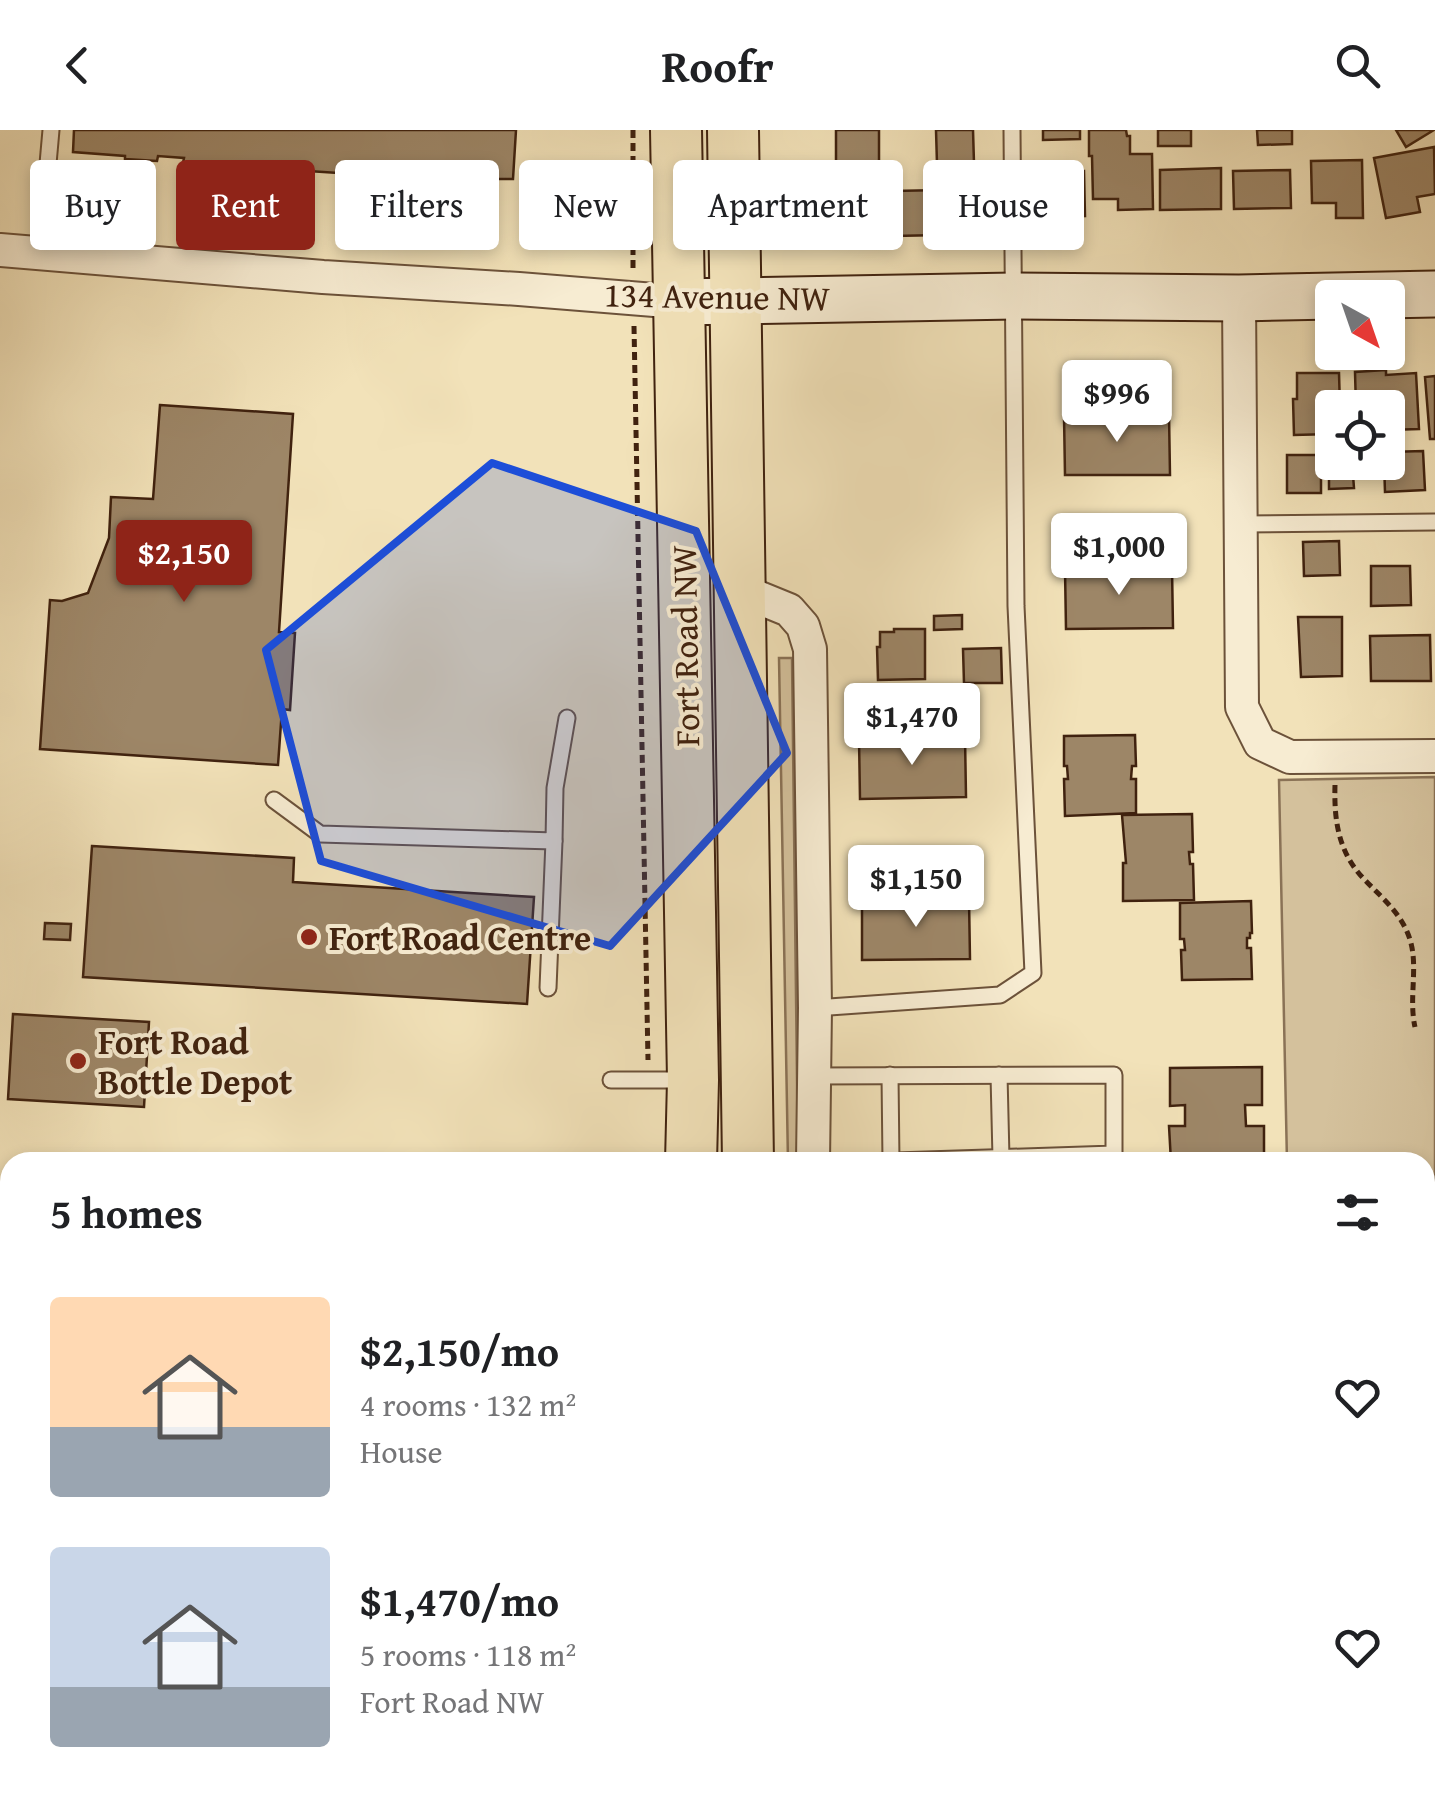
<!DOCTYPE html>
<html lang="en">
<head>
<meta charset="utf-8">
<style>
  body { margin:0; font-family:"Gentium Book Plus",serif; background:#f2f2f2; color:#202124; height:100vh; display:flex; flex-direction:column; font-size:38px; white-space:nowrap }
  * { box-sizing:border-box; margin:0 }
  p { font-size:32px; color:#757577 }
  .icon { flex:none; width:55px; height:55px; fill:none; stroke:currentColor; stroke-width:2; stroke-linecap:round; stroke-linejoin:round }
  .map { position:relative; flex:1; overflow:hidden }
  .panel { position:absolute; left:0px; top:1022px; width:1435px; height:642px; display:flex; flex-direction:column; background:#fff; border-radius:30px 30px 0 0; box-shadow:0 5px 15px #0003 }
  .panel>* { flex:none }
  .banner { position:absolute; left:30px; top:30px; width:1375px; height:90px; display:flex; gap:20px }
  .needle { width:65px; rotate:140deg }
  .buttons { position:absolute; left:1315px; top:150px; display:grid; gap:20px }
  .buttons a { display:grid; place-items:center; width:90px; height:90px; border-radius:10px; background:#fff; box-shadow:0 5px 15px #0003; font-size:50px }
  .price { position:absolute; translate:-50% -85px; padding:0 22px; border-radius:10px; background:#fff; color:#222; font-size:32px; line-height:65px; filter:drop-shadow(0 2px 5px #0008) }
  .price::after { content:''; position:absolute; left:50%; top:60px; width:30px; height:22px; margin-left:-15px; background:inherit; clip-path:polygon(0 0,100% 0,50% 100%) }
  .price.active { background:#8f2418; color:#fff }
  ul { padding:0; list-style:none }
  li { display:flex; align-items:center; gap:30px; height:250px; padding:0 50px }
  li span { display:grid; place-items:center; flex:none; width:280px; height:200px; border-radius:10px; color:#555 }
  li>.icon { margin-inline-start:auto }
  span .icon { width:120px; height:120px; fill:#fffc; stroke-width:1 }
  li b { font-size:42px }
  h2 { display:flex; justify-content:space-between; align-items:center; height:120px; padding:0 50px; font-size:42px }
  .tag { padding:0 35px; border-radius:10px; background:#fff; box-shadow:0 5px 15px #0003; font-size:35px; line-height:90px }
  .tag.active { background:#8f2418; color:#fff }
  header { display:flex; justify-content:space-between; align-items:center; height:130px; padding:0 50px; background:#fff; font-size:45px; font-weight:700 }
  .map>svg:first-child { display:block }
  .green { fill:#d4c19c; stroke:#8a7256; stroke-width:2.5 }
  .building { fill:#9d8667; stroke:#40220f; stroke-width:2.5 }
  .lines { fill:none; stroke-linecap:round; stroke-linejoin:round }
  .lane-casing { stroke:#6c523a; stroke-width:19 }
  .street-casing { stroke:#6c523a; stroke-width:36 }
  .secondary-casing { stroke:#40220f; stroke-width:49 }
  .primary-casing { stroke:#40220f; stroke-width:54 }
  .path { stroke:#40220f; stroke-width:5; stroke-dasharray:8 5; stroke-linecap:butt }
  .lane { stroke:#f7ecd2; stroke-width:15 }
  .street { stroke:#f7ecd2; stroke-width:32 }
  .secondary { stroke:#f7ecd2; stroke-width:45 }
  .primary { stroke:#f2e2b9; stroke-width:50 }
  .marked { fill:#1d4ed8; fill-opacity:0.2; stroke:#1d4ed8; stroke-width:8; stroke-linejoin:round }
  .poi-dot { fill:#8f2418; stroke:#f7ecd2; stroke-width:4 }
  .labels { text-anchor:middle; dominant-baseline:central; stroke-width:8; stroke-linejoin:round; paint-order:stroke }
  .street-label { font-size:35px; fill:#40220f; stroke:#f7ecd2 }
  .poi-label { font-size:35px; font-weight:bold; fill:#40220f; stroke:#f7ecd2; text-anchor:start }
</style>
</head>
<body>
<header><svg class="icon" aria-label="back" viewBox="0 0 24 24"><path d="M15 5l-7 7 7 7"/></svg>Roofr<svg class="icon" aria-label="search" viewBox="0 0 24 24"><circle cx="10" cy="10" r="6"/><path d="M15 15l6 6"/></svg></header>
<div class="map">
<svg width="1435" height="1664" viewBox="0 0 1435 1664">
  <rect width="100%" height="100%" fill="#f2e2b9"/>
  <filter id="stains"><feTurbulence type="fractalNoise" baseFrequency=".002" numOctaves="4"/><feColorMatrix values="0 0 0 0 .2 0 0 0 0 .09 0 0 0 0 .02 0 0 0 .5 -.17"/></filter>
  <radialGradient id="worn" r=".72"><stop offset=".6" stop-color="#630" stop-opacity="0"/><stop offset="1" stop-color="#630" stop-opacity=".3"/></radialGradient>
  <!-- green -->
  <g class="green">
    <path d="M779 528H792L798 1032H788Z"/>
    <path d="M1435 647V1219H1425V1032H1287L1279 650Z"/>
  </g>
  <!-- building -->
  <g class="building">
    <path d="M74 0H516L513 49H431L183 33 184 28 158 26 157 31 125 29V26L73 22Z"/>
    <rect x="836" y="0" width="43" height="34"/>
    <path d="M936 0H973L974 33 937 34Z"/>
    <path d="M1043 0H1080V9L1043 10Z"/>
    <path d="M1089 0H1126L1127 6H1130V24H1152L1153 79 1118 80V69H1093L1092 26H1089Z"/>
    <rect x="1158" y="0" width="33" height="16"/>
    <path d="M1257 0H1292V14L1258 15Z"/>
    <path d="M1396 0H1434L1406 17Z"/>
    <path d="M1434 17 1435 64 1417 67 1420 82 1386 88 1374 28Z"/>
    <path d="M1362 30 1363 88H1336V73H1312L1311 31Z"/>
    <path d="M1221 38V79L1160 80V40Z"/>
    <path d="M1290 40 1291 78 1234 79 1233 41Z"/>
    <path d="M1084 41 1085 86 1032 88 1031 42Z"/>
    <path d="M1000 59V94L969 95 968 60Z"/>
    <path d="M942 60V105L842 107 841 62Z"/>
    <path d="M1386 240V245L1416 243 1419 299 1388 300V278H1356L1355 242Z"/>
    <path d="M1297 243H1339L1340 278H1332V304L1294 305 1293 269H1297Z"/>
    <path d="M1435 246V309H1430L1425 247Z"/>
    <path d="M160 275 293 284 279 502 295 503 290 580 282 579 278 635 40 619 50 470 62 471 88 463 109 408 111 367 153 369Z"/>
    <path d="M1169 284 1170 345H1065L1064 285Z"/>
    <path d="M1423 321 1425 360 1385 362 1384 332H1388V322Z"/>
    <rect x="1287" y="325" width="34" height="38"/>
    <path d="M1353 345 1354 358 1329 359V346Z"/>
    <path d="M1339 411 1340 445 1304 446 1303 412Z"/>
    <path d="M1371 436H1410L1411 475 1371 476Z"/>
    <path d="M1172 438 1173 498 1066 499 1065 439Z"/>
    <path d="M962 485V499L934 500V486Z"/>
    <path d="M1298 487H1342V546L1301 547Z"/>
    <path d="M894 499H925V549L878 550 877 517H880V502H894Z"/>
    <path d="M1430 505 1431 551H1371L1370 506Z"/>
    <path d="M1001 518 1002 553H964L963 519Z"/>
    <path d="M1135 605 1136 636H1132L1131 649H1136V683L1065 686 1064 649H1068L1067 636H1064V606Z"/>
    <path d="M965 606 966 667 860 669 859 608Z"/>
    <path d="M1192 684 1193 722H1189L1190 734H1193L1194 770 1123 771V733H1126L1122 685Z"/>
    <path d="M92 716 294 728 293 752 534 767 527 874 83 847Z"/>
    <path d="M969 769 970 829 862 830V770Z"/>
    <path d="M1251 771 1252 803H1250V808H1247V818H1251L1252 849 1182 850 1181 820H1185L1184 809H1180V773Z"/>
    <path d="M45 793 71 794 70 810 44 809Z"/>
    <path d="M13 884 149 892 144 977 8 969Z"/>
    <path d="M1262 937V975H1245L1246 996H1264V1032H1171L1169 996H1185V975L1170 976V938Z"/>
    <path d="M1425 1344 1435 1356V1501L1425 1489Z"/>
    <rect x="110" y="1655" width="351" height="9"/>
  </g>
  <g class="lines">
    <defs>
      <g id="lane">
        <path d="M47 45 51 0"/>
        <path d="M1242 394 1435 392"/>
        <path d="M274 670 320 704 554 711 555 658 567 588"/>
        <path d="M548 858 554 711"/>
        <path d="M815 878 1000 865 1033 843 1016 476 1012 0"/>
        <path d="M890 945 891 1032"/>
        <path d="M999 945 1001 1028"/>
        <path d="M814 946 1114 945V1024L864 1032"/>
        <path d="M611 950H688"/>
        <path d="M0 1321 10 1323"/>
        <path d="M0 1520 10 1399"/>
        <path d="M958 1655 1050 1664"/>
        <path d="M1079 1664 1241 1658V1655"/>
      </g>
      <g id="street">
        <path d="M0 120 323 147 519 159 679 172"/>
        <path d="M1239 168 1242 577 1260 613 1290 627 1435 626"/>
        <path d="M740 460 789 480 803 496 810 519 815 878 813 1032"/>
        <path d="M0 1097 10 1098"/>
        <path d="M830 1655V1664"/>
      </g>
      <path id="secondary" d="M679 172 1014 166 1239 168 1435 164"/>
      <g id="primary">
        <path d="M676 0 693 950 691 1032"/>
        <path d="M733 0 748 1032"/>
        <path d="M632 1664 634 1655"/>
        <path d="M743 1664V1655"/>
      </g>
    </defs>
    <!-- lane casing -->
    <use href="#lane" class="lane-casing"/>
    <!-- street casing -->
    <use href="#street" class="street-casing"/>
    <!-- secondary casing -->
    <use href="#secondary" class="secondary-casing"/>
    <!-- primary casing -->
    <use href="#primary" class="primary-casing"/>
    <!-- path -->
    <g class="path">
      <path d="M633 0V140"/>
      <path d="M634 196 648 930"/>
      <path d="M1335 655C1334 690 1338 722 1364 749 1380 766 1399 781 1408 804 1420 833 1408 866 1415 897"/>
      <path d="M583 1664 586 1655"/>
    </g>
    <!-- lane -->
    <use href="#lane" class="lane"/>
    <!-- street -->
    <use href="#street" class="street"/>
    <!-- secondary -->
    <use href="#secondary" class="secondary"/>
    <!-- primary -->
    <use href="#primary" class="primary"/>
  </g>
  <!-- marked area -->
  <path class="marked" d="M492 333 696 401 787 623 610 816 321 731 266 520Z"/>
  <!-- markers -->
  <g class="poi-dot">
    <circle cx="309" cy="807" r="10"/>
    <circle cx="78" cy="931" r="10"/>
  </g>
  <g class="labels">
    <!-- street labels -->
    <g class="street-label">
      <text transform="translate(717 166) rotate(1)">134 Avenue NW</text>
      <text transform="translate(685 516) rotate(-91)">Fort Road NW</text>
    </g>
    <!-- poi labels -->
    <g class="poi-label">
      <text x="329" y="807">Fort Road Centre</text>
      <text x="98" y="911">Fort Road<tspan x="98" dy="40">Bottle Depot</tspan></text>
    </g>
  </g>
  <rect width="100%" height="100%" filter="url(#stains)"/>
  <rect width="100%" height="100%" fill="url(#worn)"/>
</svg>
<div class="buttons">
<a><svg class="needle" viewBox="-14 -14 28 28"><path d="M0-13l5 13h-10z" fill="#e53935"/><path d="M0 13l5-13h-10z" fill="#757577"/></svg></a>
<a><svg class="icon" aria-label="locate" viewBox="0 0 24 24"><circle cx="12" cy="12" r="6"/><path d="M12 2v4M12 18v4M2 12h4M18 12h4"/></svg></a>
</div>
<b class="price" style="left:1117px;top:315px">$996</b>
<b class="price" style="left:1119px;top:468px">$1,000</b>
<b class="price active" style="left:184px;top:475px">$2,150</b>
<b class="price" style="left:912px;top:638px">$1,470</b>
<b class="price" style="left:916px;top:800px">$1,150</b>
<div class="banner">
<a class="tag">Buy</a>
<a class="tag active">Rent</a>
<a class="tag">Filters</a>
<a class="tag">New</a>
<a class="tag">Apartment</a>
<a class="tag">House</a>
</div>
<section class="panel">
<h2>5 homes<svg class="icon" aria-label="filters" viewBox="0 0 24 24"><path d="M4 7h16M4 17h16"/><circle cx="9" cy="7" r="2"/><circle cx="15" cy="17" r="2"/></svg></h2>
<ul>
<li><span style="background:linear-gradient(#ffd9b3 65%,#9aa5b1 0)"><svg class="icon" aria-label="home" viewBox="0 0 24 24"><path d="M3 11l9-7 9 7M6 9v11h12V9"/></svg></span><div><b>$2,150/mo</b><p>4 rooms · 132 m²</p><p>House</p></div><svg class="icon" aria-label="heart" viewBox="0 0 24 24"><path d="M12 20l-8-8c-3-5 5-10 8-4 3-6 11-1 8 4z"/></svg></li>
<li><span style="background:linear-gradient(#c9d6e8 70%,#9aa5b1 0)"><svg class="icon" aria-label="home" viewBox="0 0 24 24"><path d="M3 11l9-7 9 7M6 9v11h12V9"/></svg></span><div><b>$1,470/mo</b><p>5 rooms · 118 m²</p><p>Fort Road NW</p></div><svg class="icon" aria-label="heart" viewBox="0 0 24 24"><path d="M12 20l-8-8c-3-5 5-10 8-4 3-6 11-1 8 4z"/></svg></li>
</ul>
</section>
</div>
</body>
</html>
